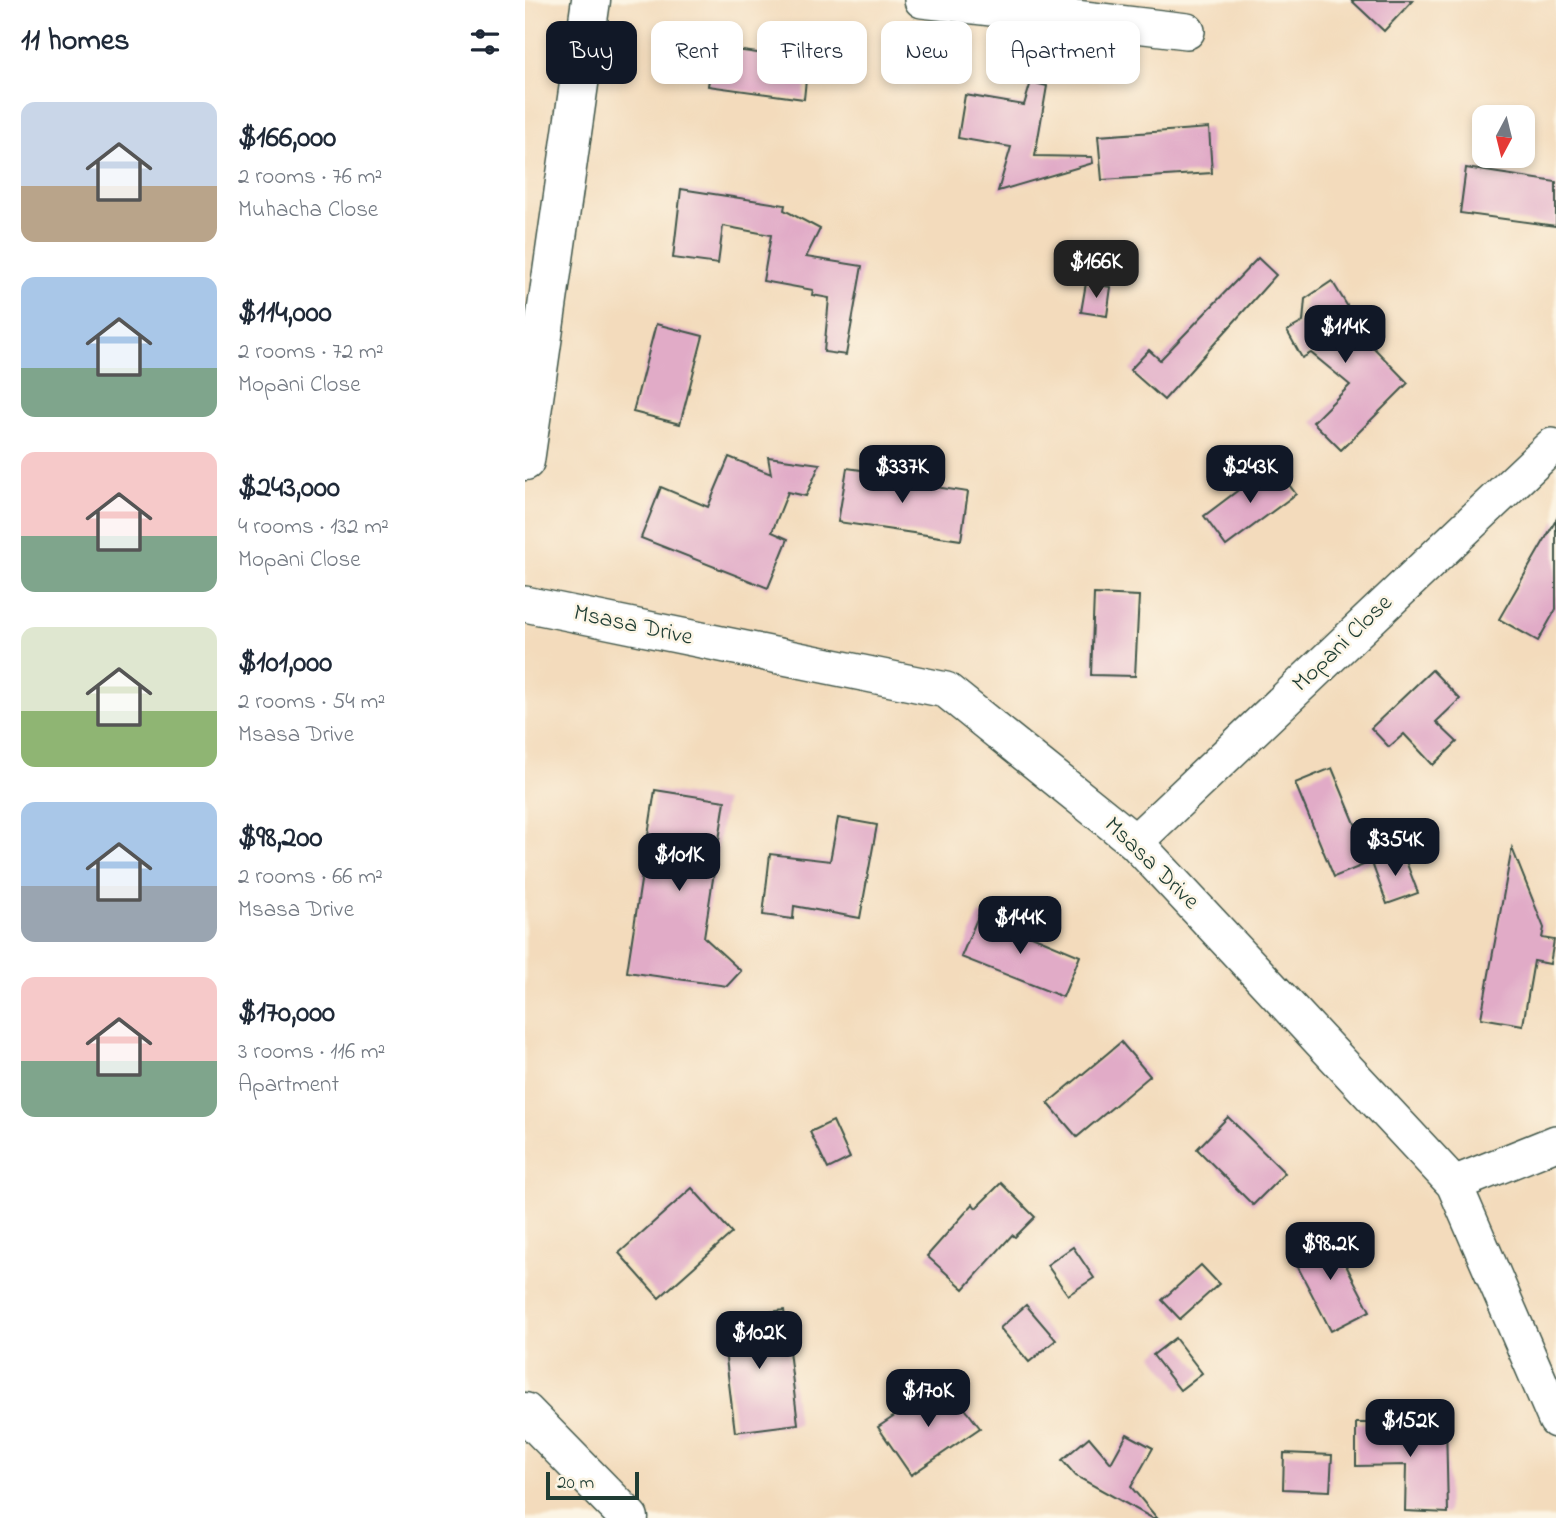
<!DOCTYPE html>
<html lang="en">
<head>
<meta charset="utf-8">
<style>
  body { margin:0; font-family:"Indie Flower",sans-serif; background:#f2f2f3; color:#1f2937; height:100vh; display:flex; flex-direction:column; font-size:26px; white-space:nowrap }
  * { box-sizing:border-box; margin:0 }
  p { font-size:23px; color:#747a83 }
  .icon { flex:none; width:38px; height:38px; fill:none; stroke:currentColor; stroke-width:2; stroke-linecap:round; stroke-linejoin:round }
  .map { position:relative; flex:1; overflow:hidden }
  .sheet { display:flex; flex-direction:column; background:#fff; width:525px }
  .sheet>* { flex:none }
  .top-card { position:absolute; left:21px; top:21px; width:665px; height:63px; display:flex; gap:14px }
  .needle { width:46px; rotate:187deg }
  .buttons { position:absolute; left:947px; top:105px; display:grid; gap:14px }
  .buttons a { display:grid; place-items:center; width:63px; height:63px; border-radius:14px; background:#fff; box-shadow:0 4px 10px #0003; font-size:35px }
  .scale { position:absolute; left:21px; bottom:18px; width:93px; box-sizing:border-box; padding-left:7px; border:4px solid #1f3d34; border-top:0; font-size:19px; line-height:24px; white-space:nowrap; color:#1f3d34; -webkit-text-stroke:5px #fcf5e5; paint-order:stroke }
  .price { position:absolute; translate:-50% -60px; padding:0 16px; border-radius:14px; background:#111827; color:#fff; font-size:23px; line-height:46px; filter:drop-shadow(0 2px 4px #0008) }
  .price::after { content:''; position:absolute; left:50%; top:42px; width:21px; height:16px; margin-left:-10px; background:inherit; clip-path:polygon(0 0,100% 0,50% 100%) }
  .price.selected { background:#222; color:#fff }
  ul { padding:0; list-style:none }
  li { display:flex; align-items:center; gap:21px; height:175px; padding:0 21px }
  li span { display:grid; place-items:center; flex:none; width:196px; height:140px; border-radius:14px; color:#555 }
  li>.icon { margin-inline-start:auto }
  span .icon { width:84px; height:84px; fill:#fffc; stroke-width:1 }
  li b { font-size:30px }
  h2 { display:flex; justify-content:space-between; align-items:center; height:84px; padding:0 21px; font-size:30px }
  .tag { padding:0 24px; border-radius:14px; background:#fff; box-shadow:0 4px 10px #0003; font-size:24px; line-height:63px }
  .tag.selected { background:#111827; color:#fff }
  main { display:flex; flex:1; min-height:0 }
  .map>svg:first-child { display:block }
  .building { fill:#e1abc7 }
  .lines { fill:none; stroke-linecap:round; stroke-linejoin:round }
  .minor-casing { stroke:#3f5548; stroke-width:38 }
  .tertiary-casing { stroke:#3f5548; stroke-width:41 }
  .minor { stroke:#fff; stroke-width:35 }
  .tertiary { stroke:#fff; stroke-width:38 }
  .labels { text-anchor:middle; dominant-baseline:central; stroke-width:5; stroke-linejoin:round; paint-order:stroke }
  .street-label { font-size:24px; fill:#1f3d34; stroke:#fcf5e5 }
</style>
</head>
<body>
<main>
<section class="sheet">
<h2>11 homes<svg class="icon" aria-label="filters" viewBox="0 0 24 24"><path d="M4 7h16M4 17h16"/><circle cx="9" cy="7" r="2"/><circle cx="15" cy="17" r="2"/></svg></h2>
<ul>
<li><span style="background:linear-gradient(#c9d6e8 60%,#b9a48a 0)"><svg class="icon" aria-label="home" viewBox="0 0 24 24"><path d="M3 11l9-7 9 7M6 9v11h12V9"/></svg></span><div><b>$166,000</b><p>2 rooms · 76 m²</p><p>Muhacha Close</p></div></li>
<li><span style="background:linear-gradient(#a9c7e8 65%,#7fa58c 0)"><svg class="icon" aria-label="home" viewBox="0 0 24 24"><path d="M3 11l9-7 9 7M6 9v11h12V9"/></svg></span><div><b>$114,000</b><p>2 rooms · 72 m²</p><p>Mopani Close</p></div></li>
<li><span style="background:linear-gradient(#f6c9c9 60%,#7fa58c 0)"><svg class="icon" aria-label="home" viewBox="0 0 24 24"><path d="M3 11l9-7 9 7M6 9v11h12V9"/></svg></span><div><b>$243,000</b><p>4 rooms · 132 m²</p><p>Mopani Close</p></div></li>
<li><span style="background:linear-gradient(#dfe7d0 60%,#8fb573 0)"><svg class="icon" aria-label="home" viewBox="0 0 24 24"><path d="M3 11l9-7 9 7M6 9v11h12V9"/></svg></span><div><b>$101,000</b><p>2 rooms · 54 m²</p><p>Msasa Drive</p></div></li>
<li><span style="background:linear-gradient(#a9c7e8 60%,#9aa5b1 0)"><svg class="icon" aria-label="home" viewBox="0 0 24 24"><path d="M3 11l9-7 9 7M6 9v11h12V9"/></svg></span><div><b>$98,200</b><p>2 rooms · 66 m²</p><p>Msasa Drive</p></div></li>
<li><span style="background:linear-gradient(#f6c9c9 60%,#7fa58c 0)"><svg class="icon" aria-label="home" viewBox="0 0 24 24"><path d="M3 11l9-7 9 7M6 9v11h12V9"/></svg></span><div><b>$170,000</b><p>3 rooms · 116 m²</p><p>Apartment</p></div></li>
</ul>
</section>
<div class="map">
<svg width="1031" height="1518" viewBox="0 0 1031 1518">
  <rect width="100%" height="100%" fill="#fcf5e5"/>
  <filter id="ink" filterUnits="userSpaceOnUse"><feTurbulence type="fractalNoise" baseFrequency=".0143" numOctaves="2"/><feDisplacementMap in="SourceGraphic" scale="14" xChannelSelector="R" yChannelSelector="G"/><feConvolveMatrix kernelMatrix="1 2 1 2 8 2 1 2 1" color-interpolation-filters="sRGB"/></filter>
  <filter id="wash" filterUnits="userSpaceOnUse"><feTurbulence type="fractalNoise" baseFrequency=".00686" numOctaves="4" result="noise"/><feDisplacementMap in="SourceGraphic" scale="28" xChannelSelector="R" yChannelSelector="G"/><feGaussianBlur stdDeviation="1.57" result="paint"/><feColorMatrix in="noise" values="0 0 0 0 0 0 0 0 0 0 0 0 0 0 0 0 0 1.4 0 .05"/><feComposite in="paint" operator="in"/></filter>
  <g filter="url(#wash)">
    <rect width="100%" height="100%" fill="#f3dbbc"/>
    <g id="blocks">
      <!-- building -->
      <g class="building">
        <path d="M826 0H888L859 31Z"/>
        <path d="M189 47 283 60 279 99 183 86Z"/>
        <path d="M506 82 522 86 510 156 567 157 568 163 473 191 486 147 433 138 440 95 499 105Z"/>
        <path d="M684 128 687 173 577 180 573 136Z"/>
        <path d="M941 168 1031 182V226L935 213Z"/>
        <path d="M156 189 260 205 259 210 295 229 281 257 337 266 321 355 299 352 304 298 287 295 288 290 238 281 246 235 198 226 193 264 148 258Z"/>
        <path d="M733 258 751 275 639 400 605 370 624 350 635 360Z"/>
        <path d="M807 281 847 346 883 383 816 450 788 422 825 385 786 353 777 358 762 331 778 322 780 299Z"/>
        <path d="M561 283 586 287 582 316 556 312Z"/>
        <path d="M131 324 178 336 155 424 108 412Z"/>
        <path d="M204 457 246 474 243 457 295 464 281 496 263 492 247 532 263 539 243 588 116 538 136 487 183 507Z"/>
        <path d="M748 464 771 494 701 546 679 516Z"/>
        <path d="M322 468 379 476 378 482 443 492 436 540 313 522Z"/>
        <path d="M1031 520V609L1013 641 974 619Z"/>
        <path d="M569 594 614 596 610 676 566 675Z"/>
        <path d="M907 670 935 699 911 722 932 742 908 765 879 734 864 747 846 728Z"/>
        <path d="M807 768 846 862 809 877 770 783Z"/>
        <path d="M130 790 200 801 179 937 216 971 202 986 102 972Z"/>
        <path d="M313 818 352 825 335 918 269 906 268 919 238 915 245 854 305 861Z"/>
        <path d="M987 848 1019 928 1017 938 1029 940 1025 964 1009 961 998 1025 956 1018Z"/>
        <path d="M877 851 893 893 862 904 847 863Z"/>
        <path d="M454 914 555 956 538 997 436 957Z"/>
        <path d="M596 1042 625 1076 552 1137 523 1103Z"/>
        <path d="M703 1117 760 1173 728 1205 672 1149Z"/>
        <path d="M308 1121 325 1158 303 1169 285 1132Z"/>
        <path d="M476 1183 510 1217 490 1237 487 1235 439 1289 402 1256 448 1204 451 1208Z"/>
        <path d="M167 1188 207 1233 134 1298 94 1253Z"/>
        <path d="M804 1233 845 1311 806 1331 765 1252Z"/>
        <path d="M548 1247 569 1278 543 1295 522 1265Z"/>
        <path d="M676 1265 694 1284 655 1319 637 1300Z"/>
        <path d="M501 1305 531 1340 504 1362 475 1328Z"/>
        <path d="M259 1310 273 1424 210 1432 196 1318Z"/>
        <path d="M650 1338 677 1373 655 1390 628 1355Z"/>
        <path d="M420 1383 455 1428 386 1475 353 1427Z"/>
        <path d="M831 1423H921L923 1513 880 1511 881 1465 831 1466Z"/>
        <path d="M602 1434 628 1448 606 1487 632 1518H627L551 1476 537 1460 564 1437 586 1463Z"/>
        <path d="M759 1453 807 1455 805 1491 758 1489Z"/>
      </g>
    </g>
  </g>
  <g filter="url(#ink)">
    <use href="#blocks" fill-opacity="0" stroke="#3f5548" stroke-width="2"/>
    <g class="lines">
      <defs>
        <g id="minor">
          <path d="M397 0 662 31"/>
          <path d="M0 604 421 690 610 842 929 1184 1031 1420"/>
          <path d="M610 842 1027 446"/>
          <path d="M929 1184 1031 1143"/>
        </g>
        <g id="tertiary">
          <path d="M0 461 66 0"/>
          <path d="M0 1412 104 1518"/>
        </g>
      </defs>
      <!-- minor casing -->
      <use href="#minor" class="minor-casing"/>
      <!-- tertiary casing -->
      <use href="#tertiary" class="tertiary-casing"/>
      <!-- minor -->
      <use href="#minor" class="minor"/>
      <!-- tertiary -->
      <use href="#tertiary" class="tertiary"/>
    </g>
  </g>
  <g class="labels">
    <!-- street labels -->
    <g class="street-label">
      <text transform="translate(108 626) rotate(12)">Msasa Drive</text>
      <text transform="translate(818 644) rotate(-44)">Mopani Close</text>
      <text transform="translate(626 864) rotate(44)">Msasa Drive</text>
    </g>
  </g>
</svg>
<div class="buttons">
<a><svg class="needle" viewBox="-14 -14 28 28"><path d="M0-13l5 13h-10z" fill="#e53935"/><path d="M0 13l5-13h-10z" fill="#747a83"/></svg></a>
</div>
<div class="scale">20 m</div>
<b class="price selected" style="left:571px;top:300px">$166K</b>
<b class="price" style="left:820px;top:365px">$114K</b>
<b class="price" style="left:377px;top:505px">$337K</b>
<b class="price" style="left:725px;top:505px">$243K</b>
<b class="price" style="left:870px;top:878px">$354K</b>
<b class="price" style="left:154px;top:893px">$101K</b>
<b class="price" style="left:495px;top:956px">$144K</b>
<b class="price" style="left:805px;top:1282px">$98.2K</b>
<b class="price" style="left:234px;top:1371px">$102K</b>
<b class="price" style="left:403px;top:1429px">$170K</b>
<b class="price" style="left:885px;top:1459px">$152K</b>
<div class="top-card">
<a class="tag selected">Buy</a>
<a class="tag">Rent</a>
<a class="tag">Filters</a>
<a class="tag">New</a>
<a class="tag">Apartment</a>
</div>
</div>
</main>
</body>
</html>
